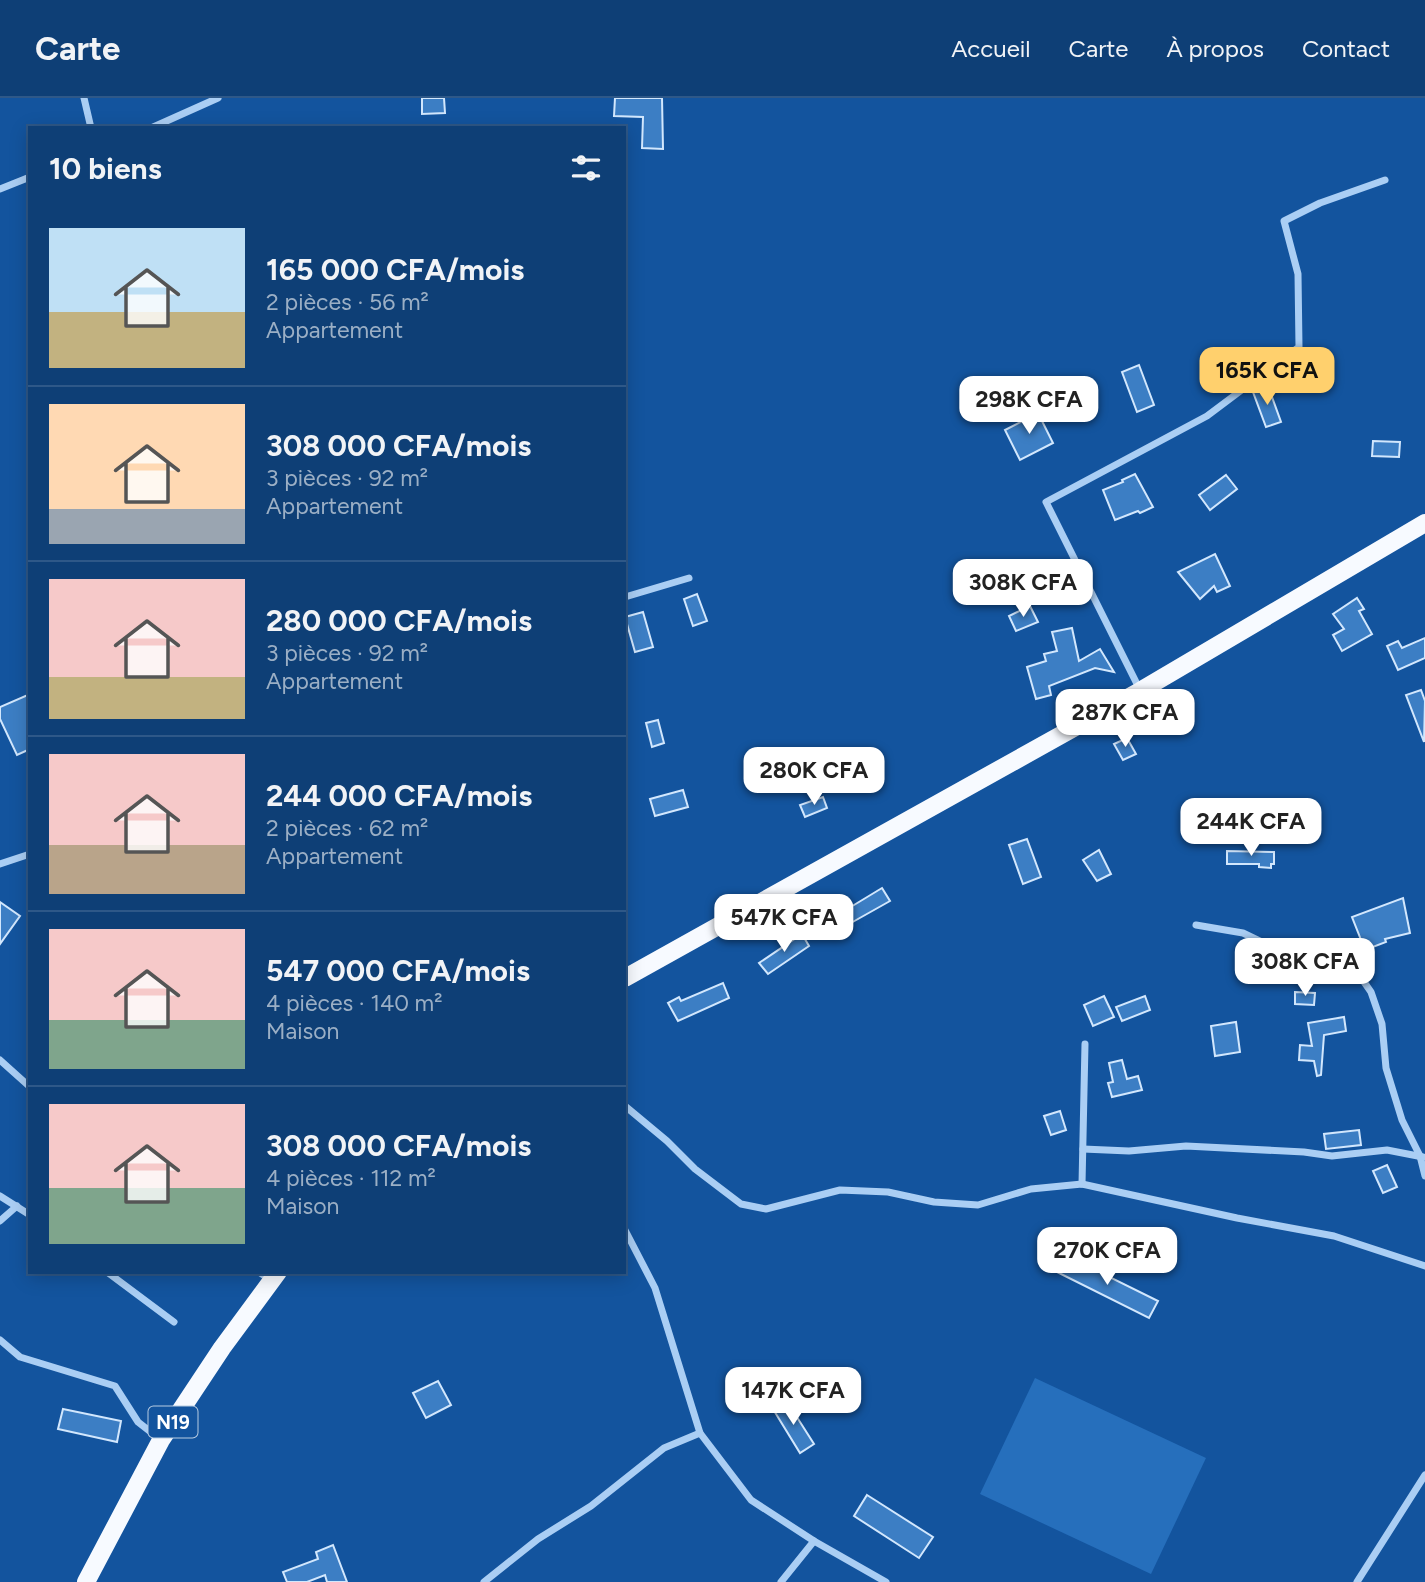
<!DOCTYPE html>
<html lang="fr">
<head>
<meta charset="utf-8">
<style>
  body { margin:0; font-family:Figtree,sans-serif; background:#17467b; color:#f1f3f6; height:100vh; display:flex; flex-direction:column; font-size:26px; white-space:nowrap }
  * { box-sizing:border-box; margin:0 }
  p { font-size:23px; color:#9bafc5 }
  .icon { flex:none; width:38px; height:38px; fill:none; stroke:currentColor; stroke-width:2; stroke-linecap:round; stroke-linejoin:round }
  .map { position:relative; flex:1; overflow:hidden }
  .sheet { position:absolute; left:28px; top:28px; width:598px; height:1148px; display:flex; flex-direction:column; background:#0e3f76; border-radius:0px; box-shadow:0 4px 18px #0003,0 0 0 2px #2e5888 }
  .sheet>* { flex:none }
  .price { position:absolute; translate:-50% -60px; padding:0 16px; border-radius:14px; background:#fff; color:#222; font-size:23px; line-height:46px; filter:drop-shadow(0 2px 4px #0008) }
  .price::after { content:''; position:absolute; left:50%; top:42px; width:21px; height:16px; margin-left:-10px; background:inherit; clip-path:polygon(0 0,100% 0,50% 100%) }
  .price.active { background:#ffd06d; color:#111 }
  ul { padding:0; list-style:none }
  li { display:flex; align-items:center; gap:21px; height:175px; padding:0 21px }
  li+li { border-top:2px solid #2e5888 }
  li span { display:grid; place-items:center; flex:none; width:196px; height:140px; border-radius:0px; color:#555 }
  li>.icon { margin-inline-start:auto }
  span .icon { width:84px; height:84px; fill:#fffc; stroke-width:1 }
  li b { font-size:30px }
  h2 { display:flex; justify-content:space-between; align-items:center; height:84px; padding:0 21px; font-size:30px }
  header { display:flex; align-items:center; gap:42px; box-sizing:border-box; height:98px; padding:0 35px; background:#0e3f76; border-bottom:2px solid #2e5888 }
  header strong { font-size:33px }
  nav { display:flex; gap:38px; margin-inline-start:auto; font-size:24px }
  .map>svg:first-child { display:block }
  .green { fill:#266fbc }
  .building { fill:#3c7ec4; stroke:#d2e7fd; stroke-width:2 }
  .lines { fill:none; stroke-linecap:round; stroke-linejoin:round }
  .street { stroke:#aacef4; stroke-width:7 }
  .primary { stroke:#f7faff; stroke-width:18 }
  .labels { text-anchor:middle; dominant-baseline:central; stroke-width:5; stroke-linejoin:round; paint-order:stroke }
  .shield { fill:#13549e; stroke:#b8cce2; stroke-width:2 }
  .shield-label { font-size:19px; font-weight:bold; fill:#fff }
</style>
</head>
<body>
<header>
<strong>Carte</strong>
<nav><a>Accueil</a><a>Carte</a><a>À propos</a><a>Contact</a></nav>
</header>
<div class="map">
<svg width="1425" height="1484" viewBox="0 0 1425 1484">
  <rect width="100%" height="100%" fill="#13549e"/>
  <!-- green -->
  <path class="green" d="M1035 1280 1206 1360 1151 1476 980 1396Z"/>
  <!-- building -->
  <g class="building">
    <path d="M422 0H444L445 15 422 16Z"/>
    <path d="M615 0H662L663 51 642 50 643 19 614 18Z"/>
    <path d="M1139 267 1154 307 1137 314 1122 274Z"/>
    <path d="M1268 288 1281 324 1266 329 1253 294Z"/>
    <path d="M1038 315 1053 345 1020 362 1005 332Z"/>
    <path d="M1373 343 1400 344 1399 359 1372 358Z"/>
    <path d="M1135 376 1153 409 1140 415 1138 413 1115 422 1103 392 1123 384 1122 382Z"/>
    <path d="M1226 377 1237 391 1210 412 1199 397Z"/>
    <path d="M1215 456 1230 488 1217 494 1214 488 1200 501 1178 474Z"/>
    <path d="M697 496 707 523 693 528 684 501Z"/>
    <path d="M1357 500 1364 511 1359 513 1372 536 1342 553 1333 537 1344 531 1333 516Z"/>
    <path d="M1030 508 1038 524 1016 533 1009 518Z"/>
    <path d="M643 514 653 549 635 554 625 519Z"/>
    <path d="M1072 530 1079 563 1100 551 1114 574 1095 570 1049 588 1051 597 1036 601 1027 569 1046 563 1044 556 1057 553 1052 534Z"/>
    <path d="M1425 540V560L1398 572 1387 548 1398 543 1402 550Z"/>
    <path d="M1421 592 1425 603 1424 644 1406 597Z"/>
    <path d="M30 596V651L17 657 0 621V609Z"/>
    <path d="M658 622 664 645 652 649 646 625Z"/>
    <path d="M1127 640 1136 656 1123 662 1114 646Z"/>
    <path d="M683 692 688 709 655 718 650 701Z"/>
    <path d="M823 699 827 710 805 719 800 707Z"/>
    <path d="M1027 741 1041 779 1023 786 1009 747Z"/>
    <path d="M1099 752 1111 776 1097 783 1083 762Z"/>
    <path d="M1227 753 1274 754V766H1271V770L1259 769V766H1227Z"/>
    <path d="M882 790 890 803 833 835 826 824Z"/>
    <path d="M1403 800 1410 835 1385 841 1386 844 1365 852 1352 819Z"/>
    <path d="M0 804 20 818 0 846Z"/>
    <path d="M802 836 809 848 768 876 759 865Z"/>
    <path d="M723 885 729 900 678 923 668 905 679 899 681 903Z"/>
    <path d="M1295 894 1315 895 1314 907 1295 906Z"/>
    <path d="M1104 898 1114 919 1093 928 1084 907Z"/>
    <path d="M1145 898 1150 912 1122 923 1116 909Z"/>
    <path d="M1344 919 1346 933 1324 937 1321 977 1317 978 1314 963 1299 962 1300 947 1312 948 1308 925Z"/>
    <path d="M1236 924 1240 954 1215 958 1211 928Z"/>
    <path d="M1122 962 1127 981 1138 978 1142 992 1112 999 1108 985 1113 984 1109 965Z"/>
    <path d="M1060 1013 1066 1032 1051 1037 1044 1018Z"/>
    <path d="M1359 1032 1361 1047 1326 1051 1324 1036Z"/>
    <path d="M1387 1067 1397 1089 1383 1095 1373 1073Z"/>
    <path d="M1065 1157 1158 1203 1149 1220 1057 1174Z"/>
    <path d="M438 1283 451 1307 426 1320 413 1295Z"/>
    <path d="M786 1302 814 1346 800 1355 773 1311Z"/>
    <path d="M63 1311 121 1323 117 1344 58 1331Z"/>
    <path d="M867 1397 933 1439 919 1460 854 1418Z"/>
    <path d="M333 1447 347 1484H327L325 1477 307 1484H287L283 1474 318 1461 316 1454Z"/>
  </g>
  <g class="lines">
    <!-- street -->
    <g class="street">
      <path d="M84 0 91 30"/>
      <path d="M151 30 218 0"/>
      <path d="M0 91 30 79"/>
      <path d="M625 499 689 480"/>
      <path d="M1140 592 1046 404 1207 318 1299 249 1298 176 1284 123 1320 105 1385 82"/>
      <path d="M0 766 30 756"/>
      <path d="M1196 827 1243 835 1291 858 1325 861 1355 871 1371 894 1382 926 1386 970 1402 1022 1420 1058 1425 1078"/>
      <path d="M0 962 30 989"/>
      <path d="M625 1008 667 1043 695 1071 741 1106 766 1111 840 1092 888 1094 934 1104 978 1107 1031 1091 1082 1086 1237 1120 1334 1138 1425 1168"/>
      <path d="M1083 1051 1129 1053 1186 1048 1304 1054 1332 1058 1387 1052 1423 1059"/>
      <path d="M1082 1086 1085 946"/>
      <path d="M0 1098 30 1117"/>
      <path d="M0 1123 17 1108"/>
      <path d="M625 1132 655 1190 700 1335 751 1402 814 1443 886 1484"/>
      <path d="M107 1174 174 1224"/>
      <path d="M259 1174 271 1182"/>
      <path d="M0 1242 20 1259 115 1288 138 1324 161 1342"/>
      <path d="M484 1484 538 1441 591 1408 664 1350 700 1335"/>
      <path d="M781 1484 814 1443"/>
      <path d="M1357 1484 1425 1377"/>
    </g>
    <!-- primary -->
    <g class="primary">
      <path d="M625 880 1140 593 1425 425"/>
      <path d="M86 1484 161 1342 222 1250 278 1174"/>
    </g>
  </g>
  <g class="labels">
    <!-- shield labels -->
    <rect class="shield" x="148.5" y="1308.5" width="49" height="31" rx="5"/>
    <g class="shield-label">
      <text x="173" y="1324">N19</text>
    </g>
  </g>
</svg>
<b class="price active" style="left:1267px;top:309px">165K CFA</b>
<b class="price" style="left:1029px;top:338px">298K CFA</b>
<b class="price" style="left:1023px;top:521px">308K CFA</b>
<b class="price" style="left:1125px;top:651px">287K CFA</b>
<b class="price" style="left:814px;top:709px">280K CFA</b>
<b class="price" style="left:1251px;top:760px">244K CFA</b>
<b class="price" style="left:784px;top:856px">547K CFA</b>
<b class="price" style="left:1305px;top:900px">308K CFA</b>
<b class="price" style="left:1107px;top:1189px">270K CFA</b>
<b class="price" style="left:793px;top:1329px">147K CFA</b>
<section class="sheet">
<h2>10 biens<svg class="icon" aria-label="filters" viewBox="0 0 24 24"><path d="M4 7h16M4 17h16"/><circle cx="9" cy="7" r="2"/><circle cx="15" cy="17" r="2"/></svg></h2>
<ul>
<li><span style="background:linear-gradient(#bfe0f5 60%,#c2b280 0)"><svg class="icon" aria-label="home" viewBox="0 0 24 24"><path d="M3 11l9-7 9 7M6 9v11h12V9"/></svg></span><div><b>165 000 CFA/mois</b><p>2 pièces · 56 m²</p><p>Appartement</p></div></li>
<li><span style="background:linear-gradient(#ffd9b3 75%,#9aa5b1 0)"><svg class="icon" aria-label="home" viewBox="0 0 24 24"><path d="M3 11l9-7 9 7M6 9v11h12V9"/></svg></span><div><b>308 000 CFA/mois</b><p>3 pièces · 92 m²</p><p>Appartement</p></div></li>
<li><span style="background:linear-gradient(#f6c9c9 70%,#c2b280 0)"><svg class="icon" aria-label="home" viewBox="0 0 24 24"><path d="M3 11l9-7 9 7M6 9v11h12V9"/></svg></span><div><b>280 000 CFA/mois</b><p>3 pièces · 92 m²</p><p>Appartement</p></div></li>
<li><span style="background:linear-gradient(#f6c9c9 65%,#b9a48a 0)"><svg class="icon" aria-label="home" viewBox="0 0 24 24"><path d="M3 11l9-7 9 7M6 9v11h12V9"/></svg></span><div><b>244 000 CFA/mois</b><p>2 pièces · 62 m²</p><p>Appartement</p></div></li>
<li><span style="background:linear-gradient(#f6c9c9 65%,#7fa58c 0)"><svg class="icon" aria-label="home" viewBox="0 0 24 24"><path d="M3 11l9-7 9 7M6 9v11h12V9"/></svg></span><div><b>547 000 CFA/mois</b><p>4 pièces · 140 m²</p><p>Maison</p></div></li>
<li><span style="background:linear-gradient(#f6c9c9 60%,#7fa58c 0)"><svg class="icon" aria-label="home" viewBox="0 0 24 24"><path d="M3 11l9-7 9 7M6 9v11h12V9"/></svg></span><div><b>308 000 CFA/mois</b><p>4 pièces · 112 m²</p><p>Maison</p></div></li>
</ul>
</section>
</div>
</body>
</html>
